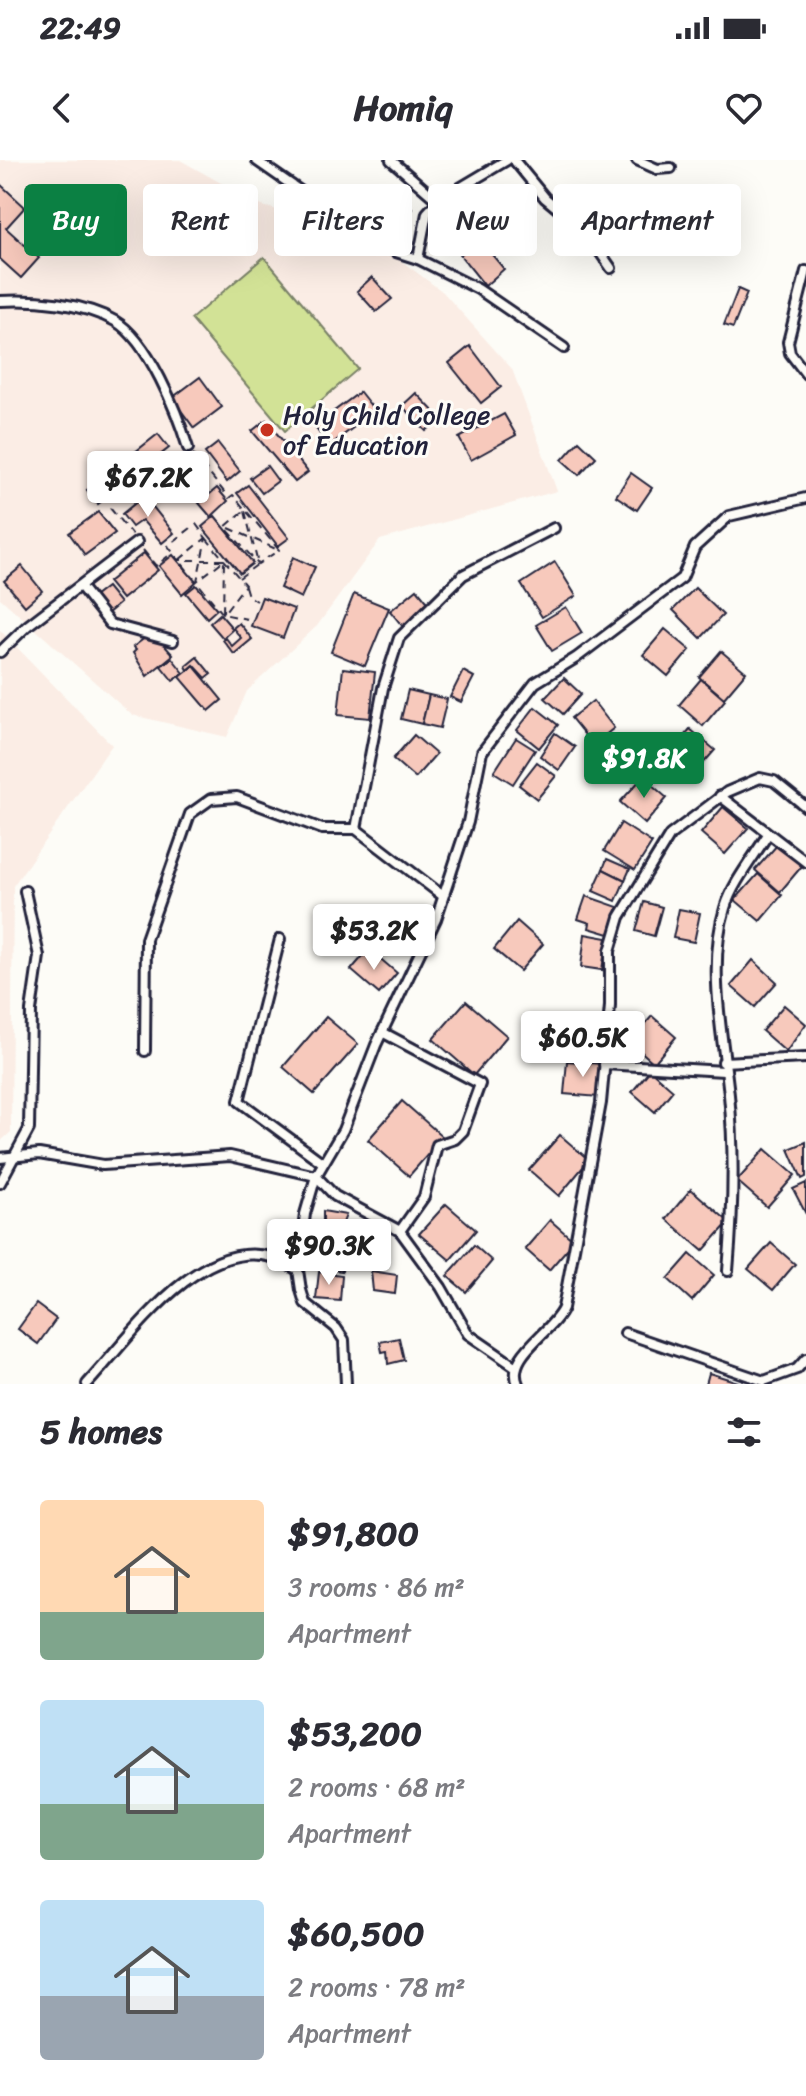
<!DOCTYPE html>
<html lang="en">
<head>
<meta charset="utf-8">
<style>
  body { margin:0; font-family:Sriracha,sans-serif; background:#f7f7f7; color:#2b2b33; height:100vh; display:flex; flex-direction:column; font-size:30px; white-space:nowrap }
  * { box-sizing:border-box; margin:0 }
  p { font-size:26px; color:#7c7c81 }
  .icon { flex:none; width:44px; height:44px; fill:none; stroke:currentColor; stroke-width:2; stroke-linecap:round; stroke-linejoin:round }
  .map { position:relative; height:1224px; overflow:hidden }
  .panel { display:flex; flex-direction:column; background:#fff; flex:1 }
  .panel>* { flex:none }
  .banner { position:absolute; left:24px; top:24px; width:758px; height:72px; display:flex; gap:16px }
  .price { position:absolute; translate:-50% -68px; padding:0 18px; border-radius:8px; background:#fff; color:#222; font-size:26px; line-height:52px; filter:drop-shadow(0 2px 4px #0008) }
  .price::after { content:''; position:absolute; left:50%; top:48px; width:24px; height:18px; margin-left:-12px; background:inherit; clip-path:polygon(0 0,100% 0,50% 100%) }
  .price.active { background:#0b8043; color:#fff }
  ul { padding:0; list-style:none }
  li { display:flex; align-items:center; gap:24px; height:200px; padding:0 40px }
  li span { display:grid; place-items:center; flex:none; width:224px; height:160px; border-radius:8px; color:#555 }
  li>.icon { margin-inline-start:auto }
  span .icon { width:96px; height:96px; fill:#fffc; stroke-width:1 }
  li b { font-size:34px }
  h2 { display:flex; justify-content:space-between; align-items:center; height:96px; padding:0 40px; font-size:34px }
  .tag { padding:0 28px; border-radius:8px; background:#fff; box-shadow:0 8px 32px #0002; font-size:28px; line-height:72px }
  .tag.active { background:#0b8043; color:#fff }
  .status { display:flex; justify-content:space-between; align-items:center; height:56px; padding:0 40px; background:#fff; direction:ltr }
  .status svg { height:22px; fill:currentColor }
  header { display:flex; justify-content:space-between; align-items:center; height:104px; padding:0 40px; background:#fff; font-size:36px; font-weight:800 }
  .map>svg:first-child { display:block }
  .built { fill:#fbede5 }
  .green { fill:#d2e296; stroke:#7a8268; stroke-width:2 }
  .building { fill:#f7c9bc; stroke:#22223b; stroke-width:2 }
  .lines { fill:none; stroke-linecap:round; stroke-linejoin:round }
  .minor-casing { stroke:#22223b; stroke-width:14 }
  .path { stroke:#22223b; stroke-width:2; stroke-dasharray:8 6; stroke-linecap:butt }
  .minor { stroke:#fdfcf7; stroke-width:8 }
  .poi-dot { fill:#c8321e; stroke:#fdfcf7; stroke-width:3 }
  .labels { text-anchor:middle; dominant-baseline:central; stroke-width:6; stroke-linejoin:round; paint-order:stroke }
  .poi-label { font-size:26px; fill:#22223b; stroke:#fdfcf7; text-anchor:start }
</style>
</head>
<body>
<div class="status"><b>22:49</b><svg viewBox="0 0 49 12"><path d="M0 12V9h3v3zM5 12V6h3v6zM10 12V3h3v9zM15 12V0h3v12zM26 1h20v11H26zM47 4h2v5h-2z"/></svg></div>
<header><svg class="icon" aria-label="back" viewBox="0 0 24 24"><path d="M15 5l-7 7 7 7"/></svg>Homiq<svg class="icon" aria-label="heart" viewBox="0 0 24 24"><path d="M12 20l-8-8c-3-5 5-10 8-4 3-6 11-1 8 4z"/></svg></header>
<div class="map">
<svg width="806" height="1224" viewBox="0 0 806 1224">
  <rect width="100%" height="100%" fill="#fdfcf7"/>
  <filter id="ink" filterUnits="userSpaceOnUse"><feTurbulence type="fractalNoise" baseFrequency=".0125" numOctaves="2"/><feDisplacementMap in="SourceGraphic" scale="16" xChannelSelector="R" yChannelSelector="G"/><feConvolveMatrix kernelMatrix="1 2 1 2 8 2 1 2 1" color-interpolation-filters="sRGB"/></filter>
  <g filter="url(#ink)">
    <!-- built -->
    <g class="built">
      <path d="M0 0H180L262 46 361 71 443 132 512 209 557 331 380 380 317 466 247 531 227 577 132 555 0 438Z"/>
      <path d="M0 470 112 585 13 726 11 972 0 982Z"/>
    </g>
    <!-- green -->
    <path class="green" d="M264 97 358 209 285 271 191 159Z"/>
    <!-- building -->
    <g class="building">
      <path d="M0 24 25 47 6 68 39 98 21 118 0 99Z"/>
      <path d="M389 25 412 49 389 71 366 47Z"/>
      <path d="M721 54 722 64 694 66 693 56Z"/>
      <path d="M479 79 504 109 485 126 460 95Z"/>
      <path d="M372 117 392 139 376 152 357 131Z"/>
      <path d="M738 129 747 133 733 168 724 165Z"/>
      <path d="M470 186 501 227 481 243 449 203Z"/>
      <path d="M200 217 222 247 194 268 172 238Z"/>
      <path d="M360 232 375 251 329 286 314 266Z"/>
      <path d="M416 233 440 258 426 271 402 246Z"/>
      <path d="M504 254 516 275 471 300 459 278Z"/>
      <path d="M266 260 308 312 295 322 252 271Z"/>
      <path d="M158 274 169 288 98 344 87 330Z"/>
      <path d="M579 281 596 297 579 315 562 300Z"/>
      <path d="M218 283 240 311 227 322 205 293Z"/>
      <path d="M267 306 278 321 262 333 250 318Z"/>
      <path d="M631 313 652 328 637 350 616 336Z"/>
      <path d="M248 325 289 378 278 386 237 333Z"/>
      <path d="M217 328 228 341 211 357 199 343Z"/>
      <path d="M144 336 174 373 162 383 142 360 132 367 122 354Z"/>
      <path d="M98 352 115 373 85 395 69 373Z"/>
      <path d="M215 356 253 403 240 413 202 367Z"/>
      <path d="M144 393 158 410 122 439 108 422Z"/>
      <path d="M173 395 196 422 182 434 159 406Z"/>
      <path d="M293 397 315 407 301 438 280 428Z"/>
      <path d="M555 402 576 436 542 457 521 424Z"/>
      <path d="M22 406 42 431 25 446 4 421Z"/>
      <path d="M196 425 217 449 207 458 186 433Z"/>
      <path d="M107 427 120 443 108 453 94 437Z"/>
      <path d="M695 428 723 455 701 478 673 450Z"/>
      <path d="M417 429 431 446 404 468 390 451Z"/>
      <path d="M354 434 389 448 365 506 331 492Z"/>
      <path d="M262 437 294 449 283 478 251 466Z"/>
      <path d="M566 447 582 473 552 491 536 465Z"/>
      <path d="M220 454 233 469 223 478 210 463Z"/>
      <path d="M239 463 252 479 234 494 223 480 226 478 232 486 241 478 233 468Z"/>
      <path d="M665 469 690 490 668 516 643 495Z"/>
      <path d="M150 474 157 477 173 495 147 516 133 493 136 490 133 487Z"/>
      <path d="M721 491 746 512 724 538 699 517Z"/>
      <path d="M197 497 211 514 206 518 194 505 188 510 186 506Z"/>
      <path d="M172 498 184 513 173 521 161 506Z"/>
      <path d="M194 506 222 540 209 551 180 517Z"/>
      <path d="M343 508 375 512 370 558 338 555Z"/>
      <path d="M463 511 474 517 461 542 450 537Z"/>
      <path d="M564 518 581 534 563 554 545 538Z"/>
      <path d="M701 519 725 540 703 566 679 545Z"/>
      <path d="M408 530 429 535 422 564 401 559Z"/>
      <path d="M429 535 447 539 440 568 422 564Z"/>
      <path d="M593 541 614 568 593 585 571 558Z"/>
      <path d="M535 547 558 565 539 588 517 570Z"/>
      <path d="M690 569 715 590 692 616 668 595Z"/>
      <path d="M555 573 575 587 559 610 540 596Z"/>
      <path d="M414 575 436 594 415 618 393 599Z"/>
      <path d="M516 578 535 590 513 624 494 612Z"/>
      <path d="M537 602 556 616 537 639 519 625Z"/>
      <path d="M643 617 667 638 645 664 620 642Z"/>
      <path d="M723 647 748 668 725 694 701 673Z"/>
      <path d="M621 663 652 683 635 710 604 691Z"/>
      <path d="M778 684 802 706 780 732 755 710Z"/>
      <path d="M607 699 630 709 625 720 603 709Z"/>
      <path d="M603 709 625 720 616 741 593 731Z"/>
      <path d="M758 714 782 735 760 761 735 740Z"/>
      <path d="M586 736 618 747 609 774 589 768 590 763 578 759Z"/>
      <path d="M644 742 662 747 654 776 636 771Z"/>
      <path d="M679 749 700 753 694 782 673 778Z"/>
      <path d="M517 761 543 784 520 811 494 789Z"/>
      <path d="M585 774 607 778 602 810 581 807Z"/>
      <path d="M369 789 397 813 379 834 351 810Z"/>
      <path d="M753 800 777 822 755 847 731 826Z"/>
      <path d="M466 841 507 876 474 915 433 879Z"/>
      <path d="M784 845 806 864 786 892 762 871Z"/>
      <path d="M652 856 676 877 654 903 630 882Z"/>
      <path d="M326 857 358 884 314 934 283 907Z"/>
      <path d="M567 901 602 904 599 937 564 934Z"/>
      <path d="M650 910 673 930 655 952 632 932Z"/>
      <path d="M402 941 443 977 409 1016 368 980Z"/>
      <path d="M560 975 589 1000 559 1036 529 1010Z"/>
      <path d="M806 982V1017L802 1019 789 989Z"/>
      <path d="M765 989 795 1015 767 1047 737 1021Z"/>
      <path d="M806 1023V1054L793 1029Z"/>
      <path d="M691 1029 729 1062 703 1091 666 1059Z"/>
      <path d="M446 1044 476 1070 450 1100 419 1074Z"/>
      <path d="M323 1051 346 1055 337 1078 323 1076Z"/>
      <path d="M550 1060 574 1081 549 1110 525 1089Z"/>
      <path d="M323 1077 345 1080 342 1111 320 1108Z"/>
      <path d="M771 1083 795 1104 773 1130 748 1109Z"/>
      <path d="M474 1085 492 1101 466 1132 447 1116Z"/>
      <path d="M690 1094 714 1115 692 1141 668 1119Z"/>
      <path d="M371 1111 397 1115 395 1134 373 1131Z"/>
      <path d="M319 1112 342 1115 340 1141 316 1139Z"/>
      <path d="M36 1144 56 1159 38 1184 18 1169Z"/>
      <path d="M399 1178 404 1200 388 1204 387 1191 382 1192 380 1182Z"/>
      <path d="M709 1213 738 1222V1224H706Z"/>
    </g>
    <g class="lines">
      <defs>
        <g id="minor">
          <path d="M391 0 438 41"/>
          <path d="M514 0 545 38 586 72 611 108"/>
          <path d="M637 0 657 9 671 8"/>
          <path d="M257 1 342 60 396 92 418 99 478 129 564 188"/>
          <path d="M418 99 427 53 438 41 507 0"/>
          <path d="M806 111 788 182 790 193 806 214"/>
          <path d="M0 141C36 139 83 143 115 161 149 181 177 252 188 288"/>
          <path d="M81 427 110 464 173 481"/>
          <path d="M0 492 27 466 137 382"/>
          <path d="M720 636 806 702"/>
          <path d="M443 736 356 669 383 528 399 478 463 415 554 368"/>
          <path d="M280 779 239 941 323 1003"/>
          <path d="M145 891 146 779 190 654 211 639 237 637 322 669H356"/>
          <path d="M723 902 806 898"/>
          <path d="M604 904 724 911"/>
          <path d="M0 998 39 994 103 1005 230 996 316 1016 335 1036 400 1071 424 1037 437 985 455 979 463 971 480 924 382 872"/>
          <path d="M0 1023 29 969 31 851 39 796 25 731"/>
          <path d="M400 1071 441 1127 468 1174 516 1207"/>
          <path d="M728 1111C733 1053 735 993 729 935 723 876 707 806 725 748 733 722 754 697 768 674"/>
          <path d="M625 1173 764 1221 797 1209 806 1199"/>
          <path d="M87 1224C130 1178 198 1077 271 1097 280 1099 290 1106 298 1110"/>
          <path d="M346 1224 344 1180 336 1168 305 1143 301 1130 298 1110 305 1054 316 1016 343 970 376 885 436 759 468 662 482 592 535 523 576 498 682 418 695 387 729 356 806 338"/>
          <path d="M518 1224C505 1195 553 1172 563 1148L601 943 610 846V791L620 757 670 675 727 632 760 618 774 621 806 647"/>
        </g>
      </defs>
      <!-- minor casing -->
      <use href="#minor" class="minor-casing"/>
      <!-- path -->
      <g class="path">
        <path d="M193 294 229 338 233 335 279 390 258 404 225 367 245 350"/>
        <path d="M110 348 132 375"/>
        <path d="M229 368 278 390"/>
        <path d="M206 378 245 425 223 454 179 400Z"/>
        <path d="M143 390 156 406 172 393"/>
        <path d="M224 400H179L168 386 196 364 206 378 197 421 224 400 223 454 247 459"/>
        <path d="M239 418 258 404 245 351"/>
        <path d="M245 426 248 436 257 441"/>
      </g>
      <!-- minor -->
      <use href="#minor" class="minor"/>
    </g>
  </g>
  <!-- markers -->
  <circle class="poi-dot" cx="267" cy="270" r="8"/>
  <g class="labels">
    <!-- poi labels -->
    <g class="poi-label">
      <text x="283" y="255">Holy Child College<tspan x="283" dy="30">of Education</tspan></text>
    </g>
  </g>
</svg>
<b class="price" style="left:148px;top:359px">$67.2K</b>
<b class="price active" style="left:644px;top:640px">$91.8K</b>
<b class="price" style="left:374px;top:812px">$53.2K</b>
<b class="price" style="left:583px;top:919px">$60.5K</b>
<b class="price" style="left:329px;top:1127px">$90.3K</b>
<div class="banner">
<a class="tag active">Buy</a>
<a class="tag">Rent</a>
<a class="tag">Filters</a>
<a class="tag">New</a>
<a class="tag">Apartment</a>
</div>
</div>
<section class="panel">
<h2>5 homes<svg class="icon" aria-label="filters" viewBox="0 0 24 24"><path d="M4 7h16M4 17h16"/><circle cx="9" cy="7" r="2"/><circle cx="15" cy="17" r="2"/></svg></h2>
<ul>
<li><span style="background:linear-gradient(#ffd9b3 70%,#7fa58c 0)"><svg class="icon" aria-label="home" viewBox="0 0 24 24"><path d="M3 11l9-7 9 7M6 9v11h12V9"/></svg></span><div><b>$91,800</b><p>3 rooms · 86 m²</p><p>Apartment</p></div></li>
<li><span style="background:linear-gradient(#bfe0f5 65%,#7fa58c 0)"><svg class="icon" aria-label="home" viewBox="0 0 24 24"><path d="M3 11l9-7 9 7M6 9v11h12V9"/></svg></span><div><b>$53,200</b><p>2 rooms · 68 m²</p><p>Apartment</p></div></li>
<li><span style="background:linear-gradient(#bfe0f5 60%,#9aa5b1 0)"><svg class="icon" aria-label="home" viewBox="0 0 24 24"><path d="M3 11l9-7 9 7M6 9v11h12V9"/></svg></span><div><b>$60,500</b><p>2 rooms · 78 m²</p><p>Apartment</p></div></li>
</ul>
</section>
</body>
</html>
